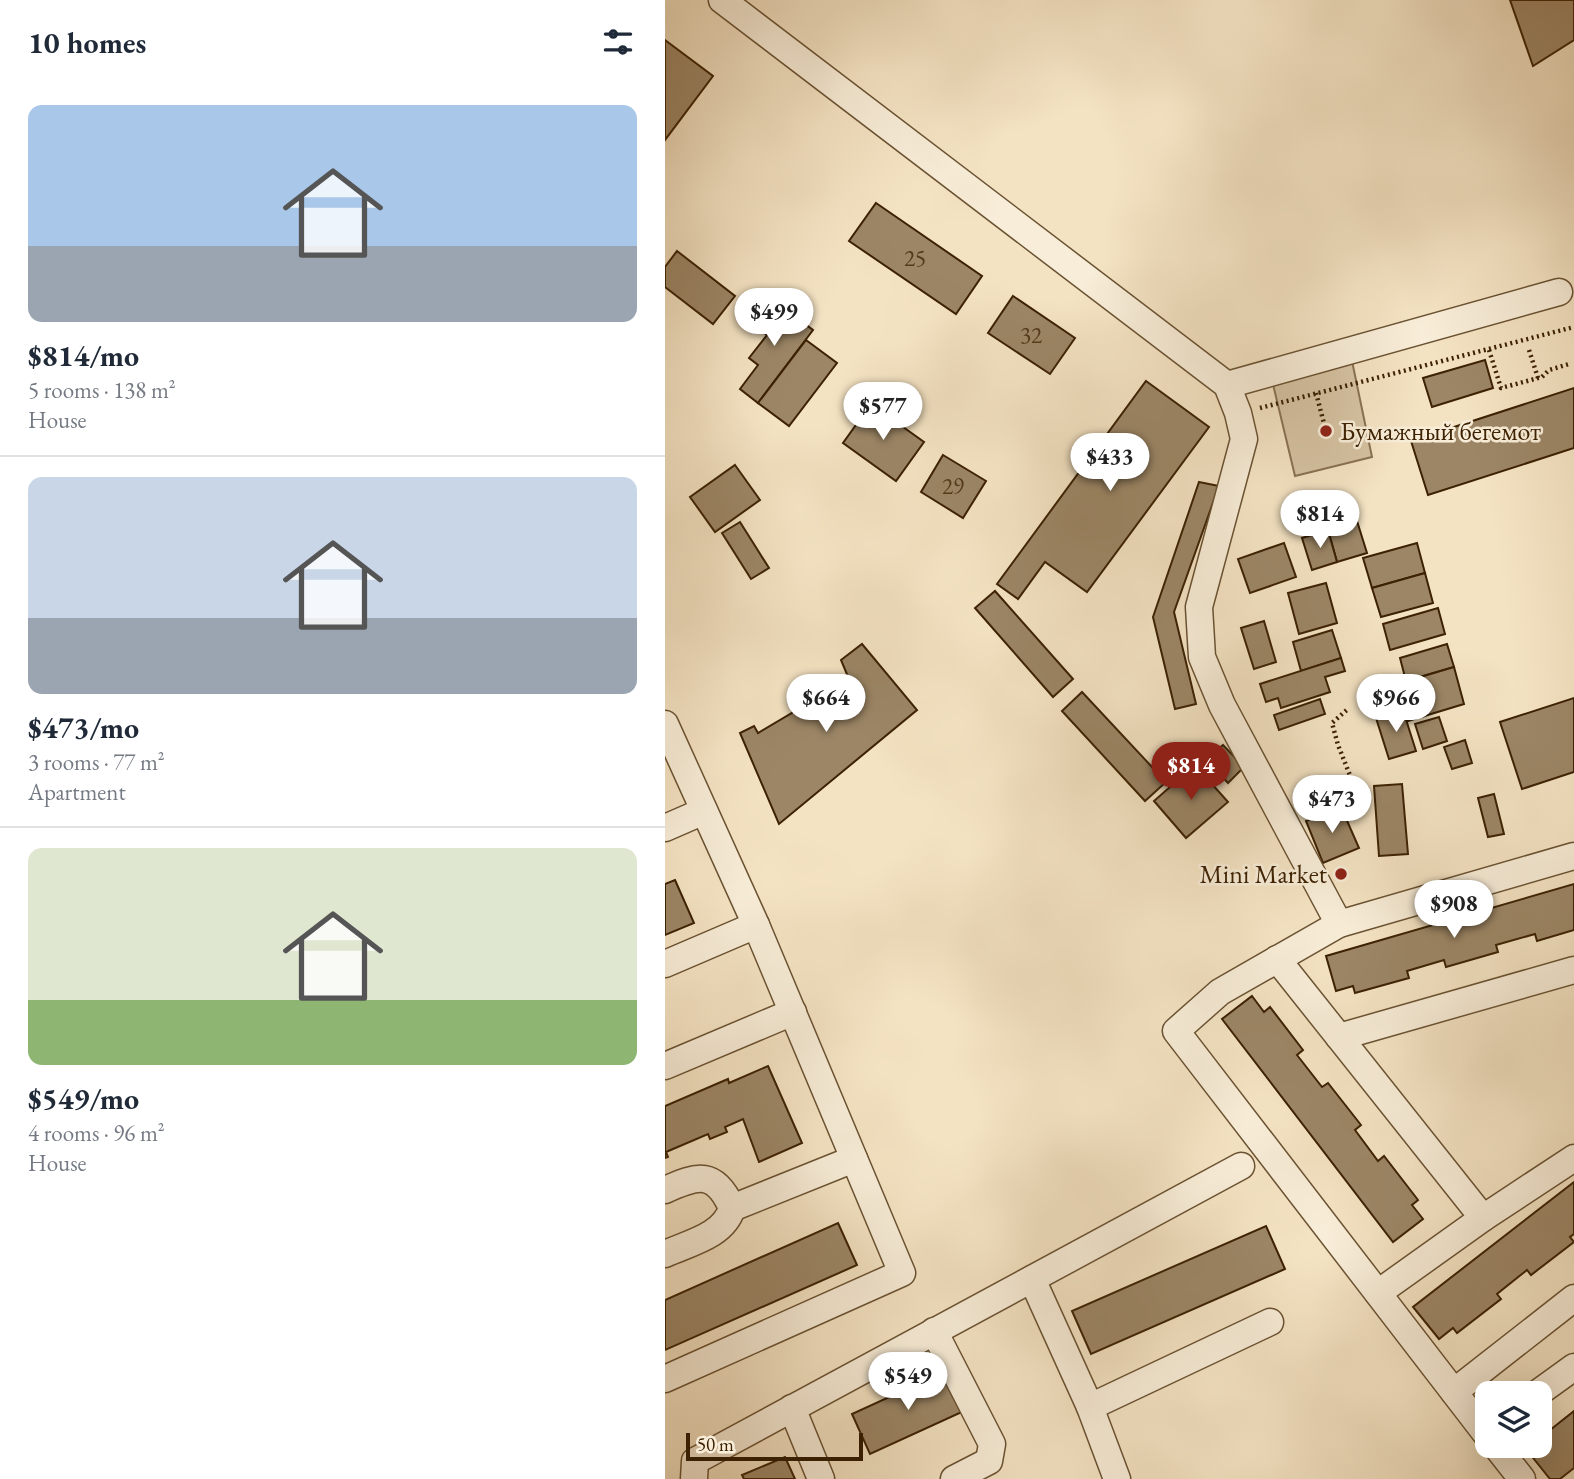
<!DOCTYPE html>
<html lang="en">
<head>
<meta charset="utf-8">
<style>
  body { margin:0; font-family:"EB Garamond",serif; background:#f2f2f3; color:#1f2937; height:100vh; display:flex; flex-direction:column; font-size:26px; white-space:nowrap }
  * { box-sizing:border-box; margin:0 }
  p { font-size:23px; color:#747a83 }
  .icon { flex:none; width:38px; height:38px; fill:none; stroke:currentColor; stroke-width:2; stroke-linecap:round; stroke-linejoin:round }
  .map { position:relative; flex:1; overflow:hidden }
  .sheet { display:flex; flex-direction:column; background:#fff; width:665px }
  .sheet>* { flex:none }
  .tools { position:absolute; left:810px; top:1381px; display:grid; gap:14px }
  .tools a { display:grid; place-items:center; width:77px; height:77px; border-radius:14px; background:#fff; box-shadow:0 7px 28px #0002; font-size:35px }
  .scale { position:absolute; left:21px; bottom:18px; width:177px; box-sizing:border-box; padding-left:7px; border:4px solid #3c2102; border-top:0; font-size:19px; line-height:24px; white-space:nowrap; color:#3c2102; -webkit-text-stroke:5px #f8edd8; paint-order:stroke }
  .price { position:absolute; translate:-50% -60px; padding:0 16px; border-radius:24px; background:#fff; color:#222; font-size:23px; line-height:46px; filter:drop-shadow(0 2px 4px #0008) }
  .price::after { content:''; position:absolute; left:50%; top:42px; width:21px; height:16px; margin-left:-10px; background:inherit; clip-path:polygon(0 0,100% 0,50% 100%) }
  .price.on { background:#8f2418; color:#fff }
  ul { padding:0; list-style:none }
  li { display:grid; align-content:center; gap:14px; height:371px; padding:0 28px }
  li+li { border-top:2px solid #e0e1e3 }
  li span { display:grid; place-items:center; height:217px; border-radius:14px; color:#555 }
  li>.icon { margin-inline-start:auto }
  span .icon { width:126px; height:126px; fill:#fffc; stroke-width:1 }
  li b { font-size:30px }
  h2 { display:flex; justify-content:space-between; align-items:center; height:84px; padding:0 28px; font-size:30px }
  main { display:flex; flex:1; min-height:0 }
  .map>svg:first-child { display:block }
  .green { fill:#d5c2a2; stroke:#887252; stroke-width:2 }
  .building { fill:#9c8666; stroke:#3c2102; stroke-width:2 }
  .lines { fill:none; stroke-linecap:round; stroke-linejoin:round }
  .minor-casing { stroke:#6a5232; stroke-width:29 }
  .path { stroke:#3c2102; stroke-width:4.5; stroke-dasharray:2 3.5; stroke-linecap:butt }
  .minor { stroke:#f8edd8; stroke-width:26 }
  .poi-dot { fill:#8f2418; stroke:#f8edd8; stroke-width:2.5 }
  .labels { text-anchor:middle; dominant-baseline:central; stroke-width:5; stroke-linejoin:round; paint-order:stroke }
  .number-label { font-size:23px; fill:#543a1b }
  .poi-label { font-size:26px; fill:#3c2102; stroke:#f8edd8; text-anchor:start }
</style>
</head>
<body>
<main>
<section class="sheet">
<h2>10 homes<svg class="icon" aria-label="filters" viewBox="0 0 24 24"><path d="M4 7h16M4 17h16"/><circle cx="9" cy="7" r="2"/><circle cx="15" cy="17" r="2"/></svg></h2>
<ul>
<li><span style="background:linear-gradient(#a9c7e8 65%,#9aa5b1 0)"><svg class="icon" aria-label="home" viewBox="0 0 24 24"><path d="M3 11l9-7 9 7M6 9v11h12V9"/></svg></span><div><b>$814/mo</b><p>5 rooms · 138 m²</p><p>House</p></div></li>
<li><span style="background:linear-gradient(#c9d6e8 65%,#9aa5b1 0)"><svg class="icon" aria-label="home" viewBox="0 0 24 24"><path d="M3 11l9-7 9 7M6 9v11h12V9"/></svg></span><div><b>$473/mo</b><p>3 rooms · 77 m²</p><p>Apartment</p></div></li>
<li><span style="background:linear-gradient(#dfe7d0 70%,#8fb573 0)"><svg class="icon" aria-label="home" viewBox="0 0 24 24"><path d="M3 11l9-7 9 7M6 9v11h12V9"/></svg></span><div><b>$549/mo</b><p>4 rooms · 96 m²</p><p>House</p></div></li>
</ul>
</section>
<div class="map">
<svg width="909" height="1479" viewBox="0 0 909 1479">
  <rect width="100%" height="100%" fill="#f4e3c3"/>
  <filter id="stains"><feTurbulence type="fractalNoise" baseFrequency=".00286" numOctaves="4"/><feColorMatrix values="0 0 0 0 .2 0 0 0 0 .09 0 0 0 0 .02 0 0 0 .5 -.17"/></filter>
  <radialGradient id="worn" r=".72"><stop offset=".6" stop-color="#630" stop-opacity="0"/><stop offset="1" stop-color="#630" stop-opacity=".3"/></radialGradient>
  <!-- green -->
  <path class="green" d="M687 361 707 457 630 476 606 376Z"/>
  <!-- building -->
  <g class="building">
    <path d="M845 0H909V40L868 66Z"/>
    <path d="M0 40 48 76 0 140Z"/>
    <path d="M211 203 317 276 291 314 184 241Z"/>
    <path d="M12 251 70 296 48 324 0 287V267Z"/>
    <path d="M348 296 410 338 385 374 323 333Z"/>
    <path d="M108 300 148 330 93 403 75 389 93 365 84 358 102 335 89 325Z"/>
    <path d="M141 340 172 363 124 426 93 403Z"/>
    <path d="M820 360 828 388 767 407 758 378Z"/>
    <path d="M481 381 544 427 422 592 380 562 353 599 332 584Z"/>
    <path d="M909 388V448L763 495 746 441Z"/>
    <path d="M206 404 259 442 231 481 178 443Z"/>
    <path d="M278 455 321 481 298 518 256 492Z"/>
    <path d="M70 465 95 500 50 532 25 497Z"/>
    <path d="M534 482 554 486 509 612 531 704 510 709 488 617Z"/>
    <path d="M692 521 702 553 672 562 663 530Z"/>
    <path d="M75 522 104 568 86 579 57 533Z"/>
    <path d="M663 530 672 562 647 570 637 538Z"/>
    <path d="M619 543 631 577 585 593 573 559Z"/>
    <path d="M752 543 760 573 707 588 698 558Z"/>
    <path d="M760 573 768 603 716 617 707 588Z"/>
    <path d="M661 583 672 623 634 634 623 593Z"/>
    <path d="M330 591 408 679 388 697 310 608Z"/>
    <path d="M773 608 780 634 725 650 718 624Z"/>
    <path d="M599 621 611 662 589 669 576 628Z"/>
    <path d="M667 630 676 658 636 671 628 642Z"/>
    <path d="M197 644 252 710 114 824 75 733 89 726 93 733 184 679 176 660Z"/>
    <path d="M782 644 789 667 741 681 735 658Z"/>
    <path d="M676 658 680 671 660 677 665 692 616 708 613 698 601 702 595 684Z"/>
    <path d="M789 667 799 704 743 721 732 684Z"/>
    <path d="M417 692 501 782 480 801 397 711Z"/>
    <path d="M909 698V772L857 789 835 722Z"/>
    <path d="M655 699 660 714 614 730 609 715Z"/>
    <path d="M738 710 751 751 724 759 711 718Z"/>
    <path d="M774 717 782 741 758 749 750 724Z"/>
    <path d="M800 740 807 763 787 769 779 747Z"/>
    <path d="M558 745 579 767 563 783 542 760Z"/>
    <path d="M530 765 563 802 521 838 489 801Z"/>
    <path d="M737 784 743 854 714 856 709 786Z"/>
    <path d="M829 794 839 834 823 837 813 798Z"/>
    <path d="M676 807 694 848 658 863 641 821Z"/>
    <path d="M10 880 29 923 0 935V884Z"/>
    <path d="M909 884V930L872 941 870 934 831 945 833 952 781 967 779 960 742 971 744 978 690 993 688 986 671 991 661 956Z"/>
    <path d="M587 996 599 1012 605 1007 638 1050 632 1055 657 1087 663 1083 696 1125 690 1130 713 1161 719 1156 753 1200 747 1205 758 1219 728 1242 557 1019Z"/>
    <path d="M103 1066 137 1143 94 1162 78 1119 60 1127 62 1132 45 1139 43 1134 1 1152 3 1157 0 1158V1106L63 1079 64 1083Z"/>
    <path d="M909 1182V1234L905 1237 909 1242 866 1275 862 1270 832 1294 836 1299 792 1333 788 1328 774 1339 748 1307Z"/>
    <path d="M173 1223 192 1265 0 1350V1300Z"/>
    <path d="M601 1226 620 1269 426 1354 407 1311Z"/>
    <path d="M281 1371 299 1411 205 1454 187 1414Z"/>
    <path d="M909 1411V1468L895 1479H885L865 1454 878 1444 875 1438Z"/>
    <path d="M120 1457 130 1479H79L77 1475Z"/>
  </g>
  <g class="lines">
    <defs>
      <g id="minor">
        <path d="M57 0 562 385 573 413 579 439 534 607 537 657 557 705 674 924"/>
        <path d="M562 385 894 292"/>
        <path d="M0 724 91 925 237 1273 0 1379"/>
        <path d="M0 828 39 811"/>
        <path d="M612 959 818 1218 713 1293"/>
        <path d="M0 964 91 925"/>
        <path d="M674 1037 909 970"/>
        <path d="M0 1066 128 1012"/>
        <path d="M0 1190C33 1175 50 1170 67 1208 59 1236 24 1243 0 1254"/>
        <path d="M67 1208 189 1159"/>
        <path d="M818 1218 909 1158"/>
        <path d="M367 1279 425 1407 605 1322"/>
        <path d="M269 1331 327 1444 324 1461 289 1479"/>
        <path d="M789 1392 909 1298"/>
        <path d="M873 1393 909 1367"/>
        <path d="M425 1407 452 1479"/>
        <path d="M127 1408 156 1479"/>
        <path d="M822 1435 511 1031 555 992 674 924 909 856"/>
        <path d="M831 1446 857 1479"/>
        <path d="M29 1479 30 1461 576 1166"/>
      </g>
    </defs>
    <!-- minor casing -->
    <use href="#minor" class="minor-casing"/>
    <!-- path -->
    <g class="path">
      <path d="M824 350 836 388 877 377 884 370 904 364"/>
      <path d="M864 350 873 378"/>
      <path d="M651 393 661 431"/>
      <path d="M595 408 909 327"/>
      <path d="M633 796 688 783 673 745 667 723 684 708"/>
    </g>
    <!-- minor -->
    <use href="#minor" class="minor"/>
  </g>
  <!-- markers -->
  <g class="poi-dot">
    <circle cx="661" cy="431" r="7"/>
    <circle cx="676" cy="874" r="7"/>
  </g>
  <g class="labels">
    <!-- number labels -->
    <g class="number-label">
      <text x="250" y="258">25</text>
      <text x="366" y="335">32</text>
      <text x="288" y="486">29</text>
    </g>
    <!-- poi labels -->
    <g class="poi-label">
      <text x="675" y="431">Бумажный бегемот</text>
      <text x="662" y="874" text-anchor="end">Mini Market</text>
    </g>
  </g>
  <rect width="100%" height="100%" filter="url(#stains)"/>
  <rect width="100%" height="100%" fill="url(#worn)"/>
</svg>
<div class="tools">
<a><svg class="icon" aria-label="layers" viewBox="0 0 24 24"><path d="M12 4l9 5-9 5-9-5zM3 14l9 5 9-5"/></svg></a>
</div>
<div class="scale">50 m</div>
<b class="price" style="left:109px;top:348px">$499</b>
<b class="price" style="left:218px;top:442px">$577</b>
<b class="price" style="left:445px;top:493px">$433</b>
<b class="price" style="left:655px;top:550px">$814</b>
<b class="price" style="left:161px;top:734px">$664</b>
<b class="price" style="left:731px;top:734px">$966</b>
<b class="price on" style="left:526px;top:802px">$814</b>
<b class="price" style="left:667px;top:835px">$473</b>
<b class="price" style="left:789px;top:940px">$908</b>
<b class="price" style="left:243px;top:1412px">$549</b>
</div>
</main>
</body>
</html>
